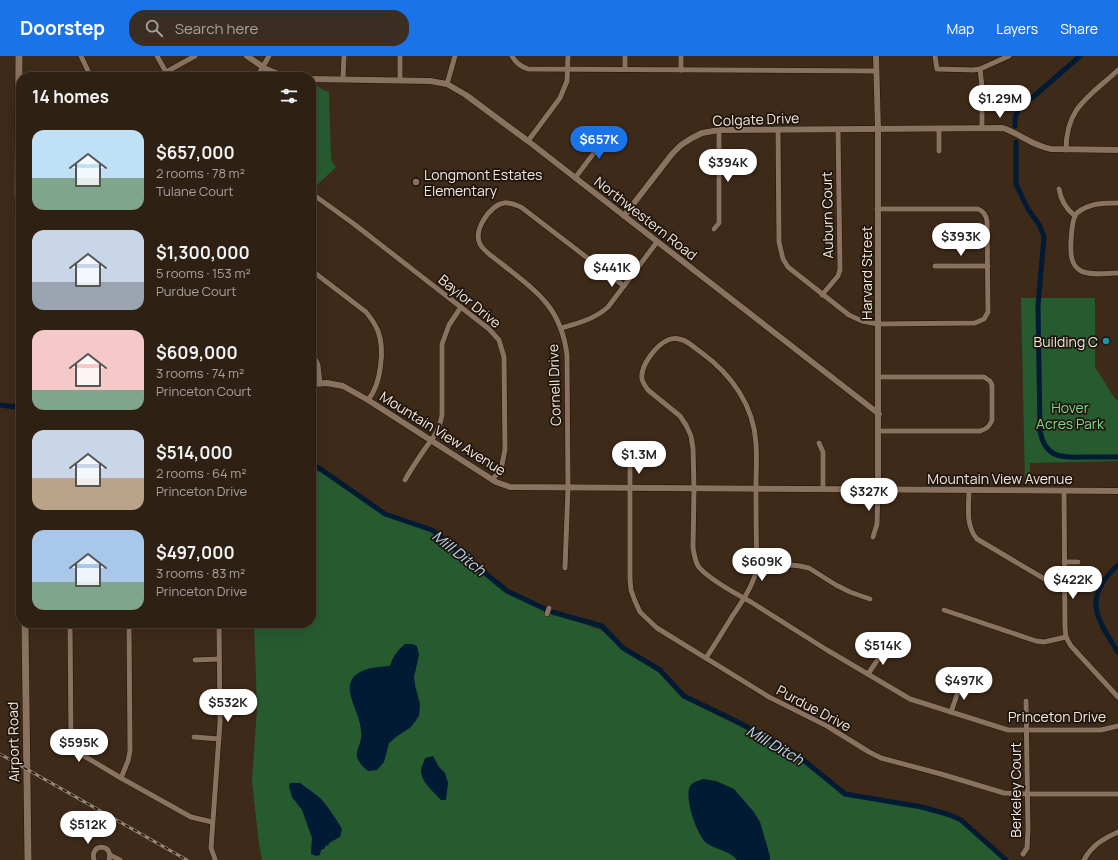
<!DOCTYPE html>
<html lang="en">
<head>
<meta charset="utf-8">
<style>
  body { margin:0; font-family:Manrope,sans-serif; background:#3a2d21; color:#f1f3f6; height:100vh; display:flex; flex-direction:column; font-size:15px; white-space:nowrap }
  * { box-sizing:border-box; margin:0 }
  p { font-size:13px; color:#a7a3a0 }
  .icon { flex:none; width:22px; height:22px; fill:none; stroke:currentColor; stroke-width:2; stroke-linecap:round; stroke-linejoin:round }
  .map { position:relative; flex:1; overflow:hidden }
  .drawer { position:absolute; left:16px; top:16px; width:300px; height:556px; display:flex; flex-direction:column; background:#2e2013; border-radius:16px; box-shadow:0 4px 16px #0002,0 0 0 1px #493e33 }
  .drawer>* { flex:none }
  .price { position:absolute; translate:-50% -34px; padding:0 9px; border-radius:14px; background:#fff; color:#222; font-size:13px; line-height:26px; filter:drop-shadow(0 1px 2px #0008) }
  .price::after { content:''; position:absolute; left:50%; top:24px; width:12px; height:9px; margin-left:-6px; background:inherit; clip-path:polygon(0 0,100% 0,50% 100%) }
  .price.current { background:#1a73e8; color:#fff }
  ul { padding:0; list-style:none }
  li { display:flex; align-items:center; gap:12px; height:100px; padding:0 16px }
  li span { display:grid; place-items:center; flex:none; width:112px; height:80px; border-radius:12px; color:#555 }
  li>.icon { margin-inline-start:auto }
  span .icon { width:48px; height:48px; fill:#fffc; stroke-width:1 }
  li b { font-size:17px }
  h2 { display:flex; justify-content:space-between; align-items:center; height:48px; padding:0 16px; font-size:17px }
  header { display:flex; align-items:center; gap:24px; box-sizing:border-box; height:56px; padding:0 20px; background:#1a73e8; color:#fff }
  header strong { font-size:19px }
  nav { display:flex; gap:22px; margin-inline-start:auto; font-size:14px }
  .search { width:280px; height:36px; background:#3a2d21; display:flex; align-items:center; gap:10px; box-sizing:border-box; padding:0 14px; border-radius:16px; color:#a7a3a0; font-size:15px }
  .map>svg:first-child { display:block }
  .green { fill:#265b30 }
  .water { fill:#011b35 }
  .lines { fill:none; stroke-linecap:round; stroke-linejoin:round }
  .canal { stroke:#011b35; stroke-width:5 }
  .minor-casing { stroke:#241203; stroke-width:6 }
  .tertiary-casing { stroke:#241203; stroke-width:7 }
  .secondary-casing { stroke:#241203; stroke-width:8 }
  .minor { stroke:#8a7260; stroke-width:5 }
  .tertiary { stroke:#8a7260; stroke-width:6 }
  .secondary { stroke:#8a7260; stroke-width:7 }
  .rail-casing { stroke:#988779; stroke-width:3 }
  .rail { stroke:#1e150d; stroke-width:1.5; stroke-dasharray:4.5; stroke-linecap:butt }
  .education-dot { fill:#8d6e63; stroke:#1e150d; stroke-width:1.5 }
  .culture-dot { fill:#0f9aa8; stroke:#1e150d; stroke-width:1.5 }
  .labels { text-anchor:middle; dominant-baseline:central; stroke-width:3.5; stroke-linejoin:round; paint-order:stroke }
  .street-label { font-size:14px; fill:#f6e8dd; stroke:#1e150d }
  .poi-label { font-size:14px; fill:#f6e8dd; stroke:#1e150d; text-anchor:start }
  .park-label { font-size:14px; fill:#81d78d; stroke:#1e150d }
  .water-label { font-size:15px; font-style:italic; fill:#bdd9f8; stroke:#1e150d }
</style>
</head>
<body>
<header>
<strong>Doorstep</strong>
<div class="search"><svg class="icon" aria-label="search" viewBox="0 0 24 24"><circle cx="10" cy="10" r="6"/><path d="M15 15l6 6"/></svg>Search here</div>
<nav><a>Map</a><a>Layers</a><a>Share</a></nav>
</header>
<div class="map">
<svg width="1118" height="804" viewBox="0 0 1118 804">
  <rect width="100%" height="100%" fill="#3e2a19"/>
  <!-- green -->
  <g class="green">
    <path d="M311 28C317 28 321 34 329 36L331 104 336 111 315 131 311 129Z"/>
    <path d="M1021 242H1095V311L1115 343 1118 344V405L1030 407V428H1025Z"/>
    <path d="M311 411 324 418 384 460 431 476 505 536 541 553 601 574 624 594 659 617 682 642 768 684 800 702 846 740 923 752 949 760 959 765 1003 804H262L259 788 252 725 257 653 254 567H311Z"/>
  </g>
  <!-- water -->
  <g class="water">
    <path d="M405 588H412L417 590 419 599 414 621 415 629 420 648 419 660 411 671 396 681 389 687 384 706 377 714 368 715C346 697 364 693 361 674 360 661 352 649 350 636 347 613 374 611 390 610 393 600 397 595 405 588Z"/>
    <path d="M433 700 439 711 445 717 448 727 446 744H441C435 737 421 726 421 715 421 711 424 706 425 702Z"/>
    <path d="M703 723 716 725 734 733 753 755 760 766 770 800V804H737C730 795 717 794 708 788 697 781 684 742 690 730 693 726 698 725 703 723Z"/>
    <path d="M290 727H300C307 732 314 737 320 742 325 746 339 767 342 773L340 781 329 787 328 790 326 789 324 793 321 794 320 799 316 800 311 798 312 782 302 754 292 741 289 730Z"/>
  </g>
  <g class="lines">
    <!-- canal -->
    <g class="canal">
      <path d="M1015 70V62L1018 54 1080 0"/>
      <path d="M1016 86V128L1028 153 1040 170 1044 181 1038 250 1040 375C1045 401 1060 402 1083 401 1095 401 1106 401 1118 401"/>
      <path d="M0 349 15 351 14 350"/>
      <path d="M311 408 322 414 385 458 432 474 507 535 545 553"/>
      <path d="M1118 509C1082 541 1096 562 1118 596"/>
      <path d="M552 556 602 570 623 592 660 614 684 640 736 665 796 698 845 738 922 751 950 759 961 764 1006 804"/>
    </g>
    <defs>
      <g id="minor">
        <path d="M81 0 91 21"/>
        <path d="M157 0 166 16"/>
        <path d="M512 0C516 7 520 10 528 13L876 15"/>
        <path d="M935 0 937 13 973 14 980 13 1009 0"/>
        <path d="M625 13V0"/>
        <path d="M980 13 982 31V72"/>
        <path d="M681 14V0"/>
        <path d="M157 21 195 0"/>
        <path d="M257 21 269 0"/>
        <path d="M343 23 344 0"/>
        <path d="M400 23V0"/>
        <path d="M447 28 455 0"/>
        <path d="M939 72V95"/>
        <path d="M778 73 779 186 783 203 788 211 849 259 862 265 878 268 975 267 984 263 988 256 987 165C986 158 983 155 978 153H877"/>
        <path d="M528 85 560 42 567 25 568 0"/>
        <path d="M1066 94C1066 51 1089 41 1118 14"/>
        <path d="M575 122 606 81 615 76"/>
        <path d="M1059 133C1061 145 1066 153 1075 160"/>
        <path d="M311 137 354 168 489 273 499 284 504 301 505 394 501 413 492 424"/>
        <path d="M1118 147C1103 147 1089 147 1077 157 1071 163 1069 198 1073 206 1074 209 1078 213 1081 215 1091 220 1107 217 1118 217"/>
        <path d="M714 173 719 167V74"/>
        <path d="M935 210H988"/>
        <path d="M311 214 366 256C371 262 375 268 378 275 385 293 381 329 368 344"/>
        <path d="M822 239 838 220 840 214 838 73"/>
        <path d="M562 272C578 267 595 263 608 251L657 186"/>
        <path d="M311 294 318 309 320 328"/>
        <path d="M878 321H984L990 325 992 329V364C990 370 987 373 980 375H879"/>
        <path d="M819 387 823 396V433"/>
        <path d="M630 405V523L631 534 635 545 640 556 657 572 769 641 827 670 869 696 881 702 941 718 1004 737 1027 738H1118"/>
        <path d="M405 424C410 415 416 406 422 397 432 382 438 379 442 359V288L449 269 461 251"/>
        <path d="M969 434C969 450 965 469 977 483L1065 535"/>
        <path d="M1064 434 1065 572 1066 581 1071 590 1118 641"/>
        <path d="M873 481 877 468 878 433"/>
        <path d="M1064 506H1078"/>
        <path d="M565 512 568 432 567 299C561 251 537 236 502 208 495 202 484 196 480 188 473 174 490 149 504 147 510 146 516 149 521 151L624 230"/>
        <path d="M757 512H772L791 509 800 510 809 512 836 529 850 536 870 543"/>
        <path d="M944 554 1036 585 1044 586 1066 581"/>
        <path d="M547 558 549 552"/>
        <path d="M70 567 71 684 74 694 121 722 191 761 212 766"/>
        <path d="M706 602C715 588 724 574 733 559 743 544 753 530 757 512 756 485 756 457 756 430 756 416 757 402 756 388 754 350 732 319 702 297 692 290 681 278 668 284 656 289 640 310 642 323 643 327 645 330 648 334L680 360 686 369 691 380 693 392 694 433 693 492C694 498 695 504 698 510 707 522 738 539 751 546L827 594 910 643 1008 674H1101L1118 670"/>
        <path d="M195 604 219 603"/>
        <path d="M868 618 883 596 888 592"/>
        <path d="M951 656 960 630"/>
        <path d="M194 681 219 683"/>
        <path d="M121 722 128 705 130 695 129 567"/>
        <path d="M1023 798 1027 792 1028 774 1026 645"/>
        <path d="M110 799 120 804"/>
        <path d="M215 803 211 792 220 666 219 567"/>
        <path d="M94 804C89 787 114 787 109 804"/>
        <path d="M1084 804C1092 789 1103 783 1118 776"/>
      </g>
      <g id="tertiary">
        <path d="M247 0 266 13 286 21"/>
        <path d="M876 0 878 73V433"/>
        <path d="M311 23 430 25 447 28 466 39 528 85 879 358"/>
        <path d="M624 160 672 98 681 89 692 82 702 77 719 74 1003 72C1020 78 1033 90 1051 93L1118 94"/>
        <path d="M311 328 327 327 343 330 368 344 496 426 510 431 1118 435"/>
      </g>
      <g id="secondary">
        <path d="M19 0 18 137 21 210"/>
        <path d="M25 567 28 804"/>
      </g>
    </defs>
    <!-- minor casing -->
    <use href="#minor" class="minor-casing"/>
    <!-- tertiary casing -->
    <use href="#tertiary" class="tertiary-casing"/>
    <!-- secondary casing -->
    <use href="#secondary" class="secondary-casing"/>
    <!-- minor -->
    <use href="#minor" class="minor"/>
    <!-- tertiary -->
    <use href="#tertiary" class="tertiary"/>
    <!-- secondary -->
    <use href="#secondary" class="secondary"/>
    <defs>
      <path id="rail" d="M0 698 187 804"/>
    </defs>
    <!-- rail casing -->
    <use href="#rail" class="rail-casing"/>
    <!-- rail -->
    <use href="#rail" class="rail"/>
  </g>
  <!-- markers -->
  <circle class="education-dot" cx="416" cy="126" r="4"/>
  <circle class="culture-dot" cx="1106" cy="285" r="4"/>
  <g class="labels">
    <!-- street labels -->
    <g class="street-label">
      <text transform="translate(756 63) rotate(-2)">Colgate Drive</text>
      <text transform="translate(827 159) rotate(-91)">Auburn Court</text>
      <text transform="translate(646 162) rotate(38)">Northwestern Road</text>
      <text transform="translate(866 217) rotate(-90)">Harvard Street</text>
      <text transform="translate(470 245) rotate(39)">Baylor Drive</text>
      <text transform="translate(554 329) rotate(-92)">Cornell Drive</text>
      <text transform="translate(443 377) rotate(32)">Mountain View Avenue</text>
      <text x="1000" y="422">Mountain View Avenue</text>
      <text transform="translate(814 652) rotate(28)">Purdue Drive</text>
      <text x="1057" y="660">Princeton Drive</text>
      <text transform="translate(13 686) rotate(-91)">Airport Road</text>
      <text transform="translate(1015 734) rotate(-90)">Berkeley Court</text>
    </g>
    <!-- poi labels -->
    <g class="poi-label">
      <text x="424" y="118">Longmont Estates<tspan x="424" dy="16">Elementary</tspan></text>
      <text x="1098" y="285" text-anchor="end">Building C</text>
    </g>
    <!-- park labels -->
    <g class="park-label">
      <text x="1070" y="351">Hover<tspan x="1070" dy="16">Acres Park</tspan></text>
    </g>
    <!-- water labels -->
    <g class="water-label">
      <text transform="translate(459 497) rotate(38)">Mill Ditch</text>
      <text transform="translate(775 689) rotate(30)">Mill Ditch</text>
    </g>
  </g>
</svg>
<b class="price" style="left:1000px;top:63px">$1.29M</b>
<b class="price current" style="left:599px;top:104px">$657K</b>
<b class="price" style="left:728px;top:127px">$394K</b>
<b class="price" style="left:961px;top:201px">$393K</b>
<b class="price" style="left:612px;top:232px">$441K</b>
<b class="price" style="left:639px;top:419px">$1.3M</b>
<b class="price" style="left:869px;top:456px">$327K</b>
<b class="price" style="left:762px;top:526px">$609K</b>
<b class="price" style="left:1073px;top:544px">$422K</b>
<b class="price" style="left:883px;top:610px">$514K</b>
<b class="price" style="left:964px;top:645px">$497K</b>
<b class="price" style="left:228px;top:667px">$532K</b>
<b class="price" style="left:79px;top:707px">$595K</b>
<b class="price" style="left:88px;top:789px">$512K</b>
<section class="drawer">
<h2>14 homes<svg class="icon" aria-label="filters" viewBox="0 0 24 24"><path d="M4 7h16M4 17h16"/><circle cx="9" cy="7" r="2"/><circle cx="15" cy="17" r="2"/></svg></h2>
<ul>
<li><span style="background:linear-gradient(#bfe0f5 60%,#7fa58c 0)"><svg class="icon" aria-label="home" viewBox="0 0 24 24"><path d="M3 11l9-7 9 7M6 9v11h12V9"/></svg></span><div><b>$657,000</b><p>2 rooms · 78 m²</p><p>Tulane Court</p></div></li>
<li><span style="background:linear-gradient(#c9d6e8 65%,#9aa5b1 0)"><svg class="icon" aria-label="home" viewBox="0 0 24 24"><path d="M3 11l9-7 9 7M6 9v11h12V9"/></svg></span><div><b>$1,300,000</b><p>5 rooms · 153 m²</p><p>Purdue Court</p></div></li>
<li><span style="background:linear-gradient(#f6c9c9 75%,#7fa58c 0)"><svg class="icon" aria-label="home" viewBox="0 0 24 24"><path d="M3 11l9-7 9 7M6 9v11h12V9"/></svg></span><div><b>$609,000</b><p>3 rooms · 74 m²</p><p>Princeton Court</p></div></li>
<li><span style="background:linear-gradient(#c9d6e8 60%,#b9a48a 0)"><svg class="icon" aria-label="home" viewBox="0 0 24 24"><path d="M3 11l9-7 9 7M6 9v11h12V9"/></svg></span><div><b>$514,000</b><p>2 rooms · 64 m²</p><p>Princeton Drive</p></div></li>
<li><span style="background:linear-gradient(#a9c7e8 65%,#7fa58c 0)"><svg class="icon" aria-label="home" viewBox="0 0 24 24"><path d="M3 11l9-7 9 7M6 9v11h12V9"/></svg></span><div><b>$497,000</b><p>3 rooms · 83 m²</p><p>Princeton Drive</p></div></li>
</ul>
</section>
</div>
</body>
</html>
